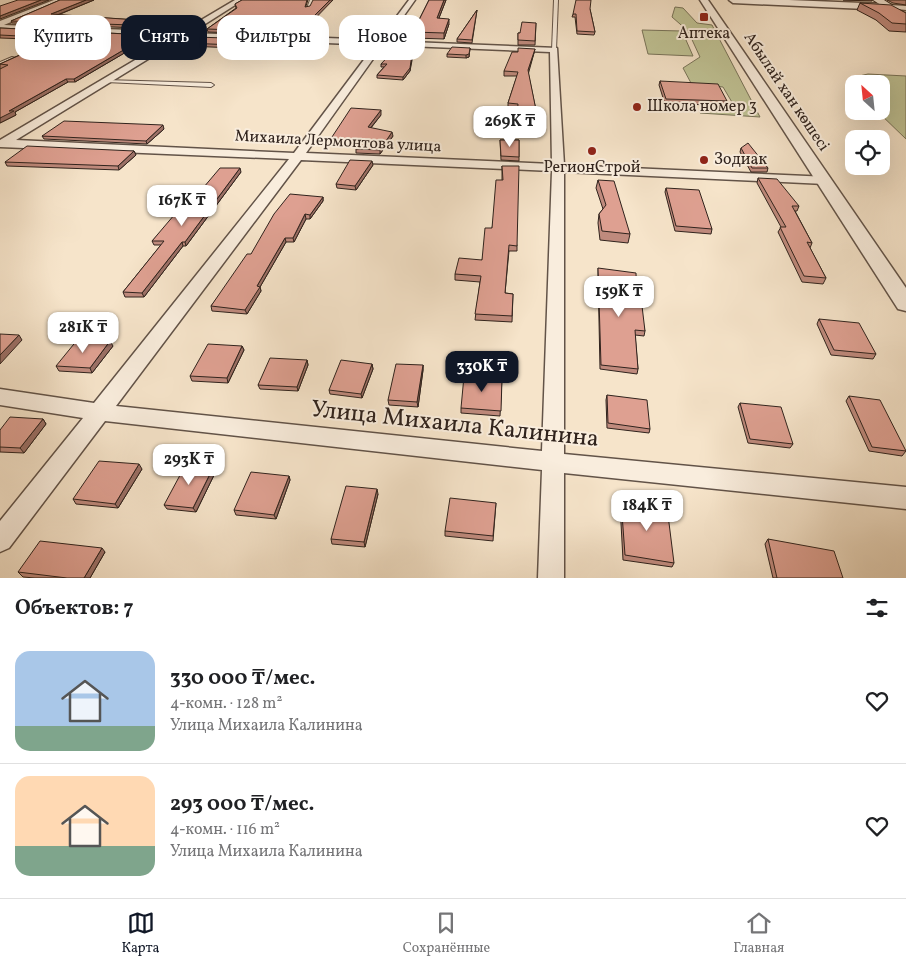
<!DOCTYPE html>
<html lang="ru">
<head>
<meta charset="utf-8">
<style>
  body { margin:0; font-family:Vollkorn,serif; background:#f6f6f6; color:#202124; height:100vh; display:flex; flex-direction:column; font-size:19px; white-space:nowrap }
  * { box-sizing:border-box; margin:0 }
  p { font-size:16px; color:#757577 }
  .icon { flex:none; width:28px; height:28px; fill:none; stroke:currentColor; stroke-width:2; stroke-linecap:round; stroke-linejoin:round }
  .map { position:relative; height:578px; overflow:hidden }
  .panel { display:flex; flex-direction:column; background:#fff; flex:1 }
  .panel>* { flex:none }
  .banner { position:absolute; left:15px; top:15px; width:500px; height:45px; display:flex; gap:10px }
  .needle { width:32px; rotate:333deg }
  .tools { position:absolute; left:845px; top:75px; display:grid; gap:10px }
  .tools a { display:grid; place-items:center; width:45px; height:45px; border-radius:10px; background:#fff; box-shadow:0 5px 20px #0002; font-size:25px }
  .price { position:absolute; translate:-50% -42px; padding:0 11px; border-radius:10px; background:#fff; color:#222; font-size:16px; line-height:32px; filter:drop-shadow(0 1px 2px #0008) }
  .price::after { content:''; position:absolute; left:50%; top:30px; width:15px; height:11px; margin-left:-8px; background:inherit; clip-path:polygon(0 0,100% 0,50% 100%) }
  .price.selected { background:#111827; color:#fff }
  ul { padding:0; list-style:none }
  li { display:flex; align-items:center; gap:15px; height:125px; padding:0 15px }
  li+li { border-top:1px solid #e0e0e0 }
  li span { display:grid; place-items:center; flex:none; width:140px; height:100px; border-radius:15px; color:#555 }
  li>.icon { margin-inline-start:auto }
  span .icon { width:60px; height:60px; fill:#fffc; stroke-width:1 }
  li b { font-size:21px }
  h2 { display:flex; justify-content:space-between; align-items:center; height:60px; padding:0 15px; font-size:21px }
  .chip { padding:0 18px; border-radius:15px; background:#fff; box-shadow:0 5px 20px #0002; font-size:18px; line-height:45px }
  .chip.selected { background:#111827; color:#fff }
  .tabs { display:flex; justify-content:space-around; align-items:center; height:70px; border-top:1px solid #e0e0e0; background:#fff; font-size:14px; color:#757577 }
  .tabs a { display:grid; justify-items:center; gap:2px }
  .tabs .selected { color:#111827 }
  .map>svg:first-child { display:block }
  .green { fill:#c0c395; stroke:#787359 }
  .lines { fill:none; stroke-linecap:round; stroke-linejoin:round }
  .service-casing { stroke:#625348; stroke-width:2 }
  .minor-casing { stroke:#625348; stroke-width:3 }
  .tertiary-casing { stroke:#625348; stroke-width:3 }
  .secondary-casing { stroke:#30231d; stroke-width:2 }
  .service { fill:#f9eddd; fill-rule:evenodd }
  .minor { fill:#f9eddd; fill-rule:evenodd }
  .tertiary { fill:#f9eddd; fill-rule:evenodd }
  .secondary { fill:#f9eddd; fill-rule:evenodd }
  .wall { fill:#bf8a7d; stroke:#30231d }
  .shaded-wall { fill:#9b7066; stroke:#30231d }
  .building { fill:#dea091; stroke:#30231d }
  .poi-dot { fill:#8f2418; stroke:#f9eddd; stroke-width:2 }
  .labels { text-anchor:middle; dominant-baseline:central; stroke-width:4; stroke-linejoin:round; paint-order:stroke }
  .far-poi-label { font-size:16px; fill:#30231d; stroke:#f9eddd }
  .far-street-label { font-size:16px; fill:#30231d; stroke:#f9eddd }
  .near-street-label { font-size:24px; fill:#30231d; stroke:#f9eddd }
</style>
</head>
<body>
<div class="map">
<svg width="906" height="578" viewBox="0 0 906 578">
  <rect width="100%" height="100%" fill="#f6e4ca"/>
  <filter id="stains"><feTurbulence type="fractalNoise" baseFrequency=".004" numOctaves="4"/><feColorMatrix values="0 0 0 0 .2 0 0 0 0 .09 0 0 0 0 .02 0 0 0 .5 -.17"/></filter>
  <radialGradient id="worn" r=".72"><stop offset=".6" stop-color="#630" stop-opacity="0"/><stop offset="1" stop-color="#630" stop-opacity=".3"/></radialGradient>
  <!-- green -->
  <g class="green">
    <path d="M675 7 683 8 697 23 712 25 760 117 700 113 701 107 736 109 723 87 691 83 683 68 700 57 688 31 672 17Z"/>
    <path d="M642 30 682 31 693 56 648 54Z"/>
    <path d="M868 74 906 76V139L877 111H881V84H854L853 89 850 82 855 77Z"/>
  </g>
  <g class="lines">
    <defs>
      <g id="service">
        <path d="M310 0H314L309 8H307Z"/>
        <path d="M554 0H558L556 50 554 51 552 50Z"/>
        <path d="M12 57 16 58 0 65V62Z"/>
        <path d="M104 80 211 83 214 85 211 87 106 82 104 81Z"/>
      </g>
      <g id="minor">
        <path d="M54 0H63L4 25 181 32 235 0H243L191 33 379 40 409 0H415L386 41 557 48 564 165 829 177 831 180 825 184 564 172V454L906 487V509L564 473V578H538L542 470 105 421 9 548 0 552V521L83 418 0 405V389L94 403 289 159 0 147V140L174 37 0 29V21ZM184 37 375 45 294 153 16 140ZM383 45 550 52 552 164 306 153ZM301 160 552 171 542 451 116 406Z"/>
        <path d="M890 5 906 6V10L888 8 887 7Z"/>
      </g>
      <g id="tertiary">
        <path d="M700 0H708L906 288V311L898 309Z"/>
        <path d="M729 0H789L887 4 891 7 887 10 733 3Z"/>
      </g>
      <path id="secondary" d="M873 0H884L906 14V21Z"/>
    </defs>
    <!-- service casing -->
    <use href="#service" class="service-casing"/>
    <!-- minor casing -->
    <use href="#minor" class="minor-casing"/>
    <!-- tertiary casing -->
    <use href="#tertiary" class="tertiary-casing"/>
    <!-- secondary casing -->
    <use href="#secondary" class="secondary-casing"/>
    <!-- service -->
    <use href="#service" class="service"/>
    <!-- minor -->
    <use href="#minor" class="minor"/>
    <!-- tertiary -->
    <use href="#tertiary" class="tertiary"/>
    <!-- secondary -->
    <use href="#secondary" class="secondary"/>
  </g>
  <!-- wall -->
  <g class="wall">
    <path d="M60 0H94L58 15 137 20H175L176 23 164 29 12 23 11 21Z"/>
    <path d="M242 0H308L306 6V27L324 30 320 36 208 32 207 29 236 8 235 4Z"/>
    <path d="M429 0H446L439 18 449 24 444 39 414 38 413 32Z"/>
    <path d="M843 0H872V1Z"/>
    <path d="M887 0H906V5L893 3Z"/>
    <path d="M860 3 906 13V32L889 31 876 20 857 10Z"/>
    <path d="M590 9 595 32 594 35 577 34 575 17H572L573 14Z"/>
    <path d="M477 10 472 43 457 42V39Z"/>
    <path d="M536 23 535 45H518V33H520Z"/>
    <path d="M0 28 149 35 150 38 75 82H68L15 112 16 115 0 123V64L52 40 0 38Z"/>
    <path d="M312 41 313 44 307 51 187 46 186 43Z"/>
    <path d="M470 48 469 57 466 58 447 57V54Z"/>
    <path d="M414 50 410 71 403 80 377 78V75L384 67H381V64Z"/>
    <path d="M534 53 528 72 538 120V125L516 123 518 109 508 108V103L517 76H504V71Z"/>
    <path d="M660 81 727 101 725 105 665 104 659 85Z"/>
    <path d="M381 115 371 128 393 136 380 154 356 153V149L357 147 331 145 330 140Z"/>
    <path d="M164 129 147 144 44 139 42 136Z"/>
    <path d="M500 140H519V161L501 160Z"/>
    <path d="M741 148 768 168 767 172H751L740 152Z"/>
    <path d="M134 151 136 155 119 170 7 166 5 162Z"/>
    <path d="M373 165 356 190 337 188 336 184Z"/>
    <path d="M502 166 517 246V251H509L505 293 513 294 512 322 475 320 480 282 455 280V274L482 260 492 228 502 180Z"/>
    <path d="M241 172 186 246H183L144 297H125L123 292 161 245H154L152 241 198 194Z"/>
    <path d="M758 178 799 206 797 211H795L812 243 810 248 826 278 823 284 802 282 778 232 781 227 757 183Z"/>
    <path d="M598 180 630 234 628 243 600 240 598 223 599 214 603 209 596 188Z"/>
    <path d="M666 188 712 229 711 234 675 231 665 192Z"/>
    <path d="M323 197V201L310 219H306L294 242H286L260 287 261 291 247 314 212 311 211 306 251 254Z"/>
    <path d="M598 268 637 305 645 331 644 336 635 335 638 369 637 374 600 369 598 273Z"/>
    <path d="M819 319 876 354 873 359 831 355 817 324Z"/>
    <path d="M113 346 92 373 59 371 56 366Z"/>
    <path d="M242 346 244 350 228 383 192 381 190 376Z"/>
    <path d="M307 360 308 365 298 391 260 389 258 385Z"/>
    <path d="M372 364 373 369 362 398 330 394 329 390Z"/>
    <path d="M423 365V370L418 407 389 405 388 400Z"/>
    <path d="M502 378 500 416 461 413V408Z"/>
    <path d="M607 395 650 429 649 433 607 428 606 400Z"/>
    <path d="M849 396 906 451 902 456 869 451 846 401Z"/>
    <path d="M740 403 793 444 790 448 748 443 738 407Z"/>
    <path d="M43 419 46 424 24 453 0 452V430Z"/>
    <path d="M214 466 216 471 196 512 167 509 164 505Z"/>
    <path d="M142 469 118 508 76 504 73 499Z"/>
    <path d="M289 476 290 480 276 519 236 515 234 510Z"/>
    <path d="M378 494 365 547 332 544 331 539Z"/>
    <path d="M621 500 674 563 672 567 623 560 620 505Z"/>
    <path d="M496 503 493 541 445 536V531Z"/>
    <path d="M768 539 843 578H773L765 544Z"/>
    <path d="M105 552 90 578H35L23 577 18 572Z"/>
  </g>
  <!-- shaded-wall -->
  <g class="shaded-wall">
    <path d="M41 0H49L0 19V16Z"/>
    <path d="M86 0H94L52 17 51 14Z"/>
    <path d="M330 0H333L304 30 303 27Z"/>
    <path d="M444 0H446L437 23V18Z"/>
    <path d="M449 19V24L444 39V33Z"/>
    <path d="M175 20 176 23 164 29 163 26Z"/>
    <path d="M324 28V30L320 36 319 33Z"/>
    <path d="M149 35 150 38 75 82 74 79Z"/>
    <path d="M312 41 313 44 307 51V48Z"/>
    <path d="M413 47 410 71 403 80V77Z"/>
    <path d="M470 48 469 57 466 58V55Z"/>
    <path d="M535 49 534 53 528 75V70Z"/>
    <path d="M66 79 68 82 15 112 16 115 0 123V118L9 111Z"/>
    <path d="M381 110V115L368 131V127Z"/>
    <path d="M163 125 164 129 147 144 146 141Z"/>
    <path d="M392 132 393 136 380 154V150Z"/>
    <path d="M134 151 136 155 119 170 118 166Z"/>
    <path d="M372 161 373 165 356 190 355 186Z"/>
    <path d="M240 168 241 172 186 246 185 242Z"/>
    <path d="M323 197V201L310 219V215Z"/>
    <path d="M305 214 306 219 294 242 293 238Z"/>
    <path d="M285 238 286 242 260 287 261 291 247 314 245 310 257 286Z"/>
    <path d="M182 242 183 246 144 297 142 293Z"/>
    <path d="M19 335 22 340 0 364V355Z"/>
    <path d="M110 341 113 346 92 373 90 368Z"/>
    <path d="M242 346 244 350 228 383 227 378Z"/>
    <path d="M307 360 308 365 298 391 297 387Z"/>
    <path d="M372 364 373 369 362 398 361 394Z"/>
    <path d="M423 365V370L418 407 417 402Z"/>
    <path d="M43 419 46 424 24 453 20 448Z"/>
    <path d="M139 464 142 469 118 508 115 504Z"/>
    <path d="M214 466 216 471 196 512 193 508Z"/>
    <path d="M289 476 290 480 276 519 274 515Z"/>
    <path d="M377 489 378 494 365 547 364 542Z"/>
    <path d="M102 548 105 552 90 578H84Z"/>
  </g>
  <!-- building -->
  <g class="building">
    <path d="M18 0H41L0 16V6Z"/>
    <path d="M60 0H86L51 14 137 20 141 19 175 20 163 26 11 21Z"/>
    <path d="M242 0H307L305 7 310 6 313 0H330L303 27 324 28 319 33 207 29 237 8 235 4Z"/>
    <path d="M429 0H444L437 18 449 19 444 33 413 32Z"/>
    <path d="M576 0H591L590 9 595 32 577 31 576 14H573Z"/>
    <path d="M860 3 891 5 906 13V24L892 23 879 13Z"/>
    <path d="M477 10 472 40 457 39Z"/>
    <path d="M522 22 536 23 535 41 518 40V33H520Z"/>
    <path d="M0 28 149 35 74 79H66L9 111H14L0 118V69L8 65 0 64 58 38 0 35Z"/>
    <path d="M196 37 312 41 307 48 186 43Z"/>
    <path d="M397 47H413L410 68 403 77 377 75 387 64H381Z"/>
    <path d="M452 47 470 48 469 54 466 55 447 54Z"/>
    <path d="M518 48 535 49 528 70 538 120 517 118 518 104 508 103 518 72 504 71 512 52H518Z"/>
    <path d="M660 81 718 84 727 101 666 99Z"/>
    <path d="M351 108 381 110 368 127 392 132 380 150 356 149 359 143 330 140Z"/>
    <path d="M64 121 163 125 146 141 42 136Z"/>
    <path d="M500 140H519V157L501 156Z"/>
    <path d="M748 143 768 168H752L741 148Z"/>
    <path d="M27 146 134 151 118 166 5 162Z"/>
    <path d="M350 160 372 161 355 186 336 184Z"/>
    <path d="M502 166H519L517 246 509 245 505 293 513 294 512 316 475 314 481 276 455 274 459 258 482 260 485 228H492L496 180H503Z"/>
    <path d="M220 168H240L185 242H182L142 293 123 292 164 241H152L192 194H198Z"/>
    <path d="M758 178 777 179 799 206H792L812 243 807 242 826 278 804 276 780 227H786Z"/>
    <path d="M598 180 614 181 630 234 602 231 599 214 606 205Z"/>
    <path d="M666 188 699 190 712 229 676 226Z"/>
    <path d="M290 194 323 197 310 215 305 214 293 238H285L257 286 260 287 245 310 211 306 247 254H251L274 214Z"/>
    <path d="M598 268 636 273 637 305 642 306 645 331 635 330 638 369 601 365Z"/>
    <path d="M819 319 859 323 876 354 834 350Z"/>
    <path d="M0 334 19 335 0 355Z"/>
    <path d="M78 339 110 341 90 368 56 366Z"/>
    <path d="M208 344 242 346 227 378 190 376Z"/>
    <path d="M270 358 307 360 297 387 258 385Z"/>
    <path d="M341 360 372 364 361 394 329 390Z"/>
    <path d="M396 364 423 365 417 402 388 400Z"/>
    <path d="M464 376 502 378 501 411 461 408Z"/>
    <path d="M607 395 647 400 650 429 608 423Z"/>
    <path d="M849 396 880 400 906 451 872 447Z"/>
    <path d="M740 403 781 407 793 444 750 439Z"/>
    <path d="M10 417 43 419 20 448 0 447V430Z"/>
    <path d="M99 461 139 464 115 504 73 499Z"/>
    <path d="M186 464 214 466 193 508 164 505Z"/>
    <path d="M251 472 289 476 274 515 234 510Z"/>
    <path d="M346 486 377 489 364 542 331 539Z"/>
    <path d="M450 498 496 503 493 536 445 531Z"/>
    <path d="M621 500 667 507 674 563 625 555Z"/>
    <path d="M768 539 834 551 843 578H777Z"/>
    <path d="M40 541 102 548 84 578H67L18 572Z"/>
  </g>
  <!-- markers -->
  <g class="poi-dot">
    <rect x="699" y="12" width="10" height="10" rx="2.5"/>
    <circle cx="637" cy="107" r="5"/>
    <circle cx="592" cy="151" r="5"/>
    <circle cx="704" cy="160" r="5"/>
  </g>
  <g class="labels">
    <!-- far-poi labels -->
    <g class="far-poi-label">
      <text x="704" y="34">Аптека</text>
      <text x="647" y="107" text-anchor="start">Школа номер 3</text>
      <text x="714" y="160" text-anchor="start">Зодиак</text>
      <text x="592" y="168">РегионСтрой</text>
    </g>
    <!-- far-street labels -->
    <g class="far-street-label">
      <text transform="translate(786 92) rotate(56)">Абылай хан көшесі</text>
      <text transform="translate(338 142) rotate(3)">Михаила Лермонтова улица</text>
    </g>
    <!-- near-street labels -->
    <g class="near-street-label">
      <text transform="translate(455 425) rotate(6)">Улица Михаила Калинина</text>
    </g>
  </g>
  <rect width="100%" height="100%" filter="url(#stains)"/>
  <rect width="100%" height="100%" fill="url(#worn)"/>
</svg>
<div class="tools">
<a><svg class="needle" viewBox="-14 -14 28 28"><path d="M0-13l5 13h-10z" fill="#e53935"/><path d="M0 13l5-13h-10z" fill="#757577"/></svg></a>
<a><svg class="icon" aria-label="locate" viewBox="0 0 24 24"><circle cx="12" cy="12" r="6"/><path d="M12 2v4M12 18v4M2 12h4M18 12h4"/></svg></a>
</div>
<b class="price" style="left:510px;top:148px">269K ₸</b>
<b class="price" style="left:182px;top:227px">167K ₸</b>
<b class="price" style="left:619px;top:318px">159K ₸</b>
<b class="price" style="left:83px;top:354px">281K ₸</b>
<b class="price selected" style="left:482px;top:393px">330K ₸</b>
<b class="price" style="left:189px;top:486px">293K ₸</b>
<b class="price" style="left:647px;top:532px">184K ₸</b>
<div class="banner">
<a class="chip">Купить</a>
<a class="chip selected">Снять</a>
<a class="chip">Фильтры</a>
<a class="chip">Новое</a>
</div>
</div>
<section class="panel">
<h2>Объектов: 7<svg class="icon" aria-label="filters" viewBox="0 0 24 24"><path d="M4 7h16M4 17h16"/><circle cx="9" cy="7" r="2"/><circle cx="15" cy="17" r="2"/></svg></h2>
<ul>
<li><span style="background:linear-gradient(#a9c7e8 75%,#7fa58c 0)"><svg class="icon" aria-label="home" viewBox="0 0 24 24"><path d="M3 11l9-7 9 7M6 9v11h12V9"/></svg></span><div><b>330 000 ₸/мес.</b><p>4-комн. · 128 m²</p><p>Улица Михаила Калинина</p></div><svg class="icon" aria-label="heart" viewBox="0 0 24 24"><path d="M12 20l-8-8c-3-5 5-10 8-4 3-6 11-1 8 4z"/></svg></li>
<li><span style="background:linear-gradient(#ffd9b3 70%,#7fa58c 0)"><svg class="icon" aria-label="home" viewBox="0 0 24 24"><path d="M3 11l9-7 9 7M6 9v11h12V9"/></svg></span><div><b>293 000 ₸/мес.</b><p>4-комн. · 116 m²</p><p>Улица Михаила Калинина</p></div><svg class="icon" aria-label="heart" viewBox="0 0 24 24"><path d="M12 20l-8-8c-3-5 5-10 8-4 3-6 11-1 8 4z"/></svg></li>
</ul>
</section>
<nav class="tabs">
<a class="selected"><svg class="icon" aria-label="map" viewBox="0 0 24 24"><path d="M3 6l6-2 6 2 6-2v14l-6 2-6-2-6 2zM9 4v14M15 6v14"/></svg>Карта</a>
<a><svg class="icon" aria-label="saved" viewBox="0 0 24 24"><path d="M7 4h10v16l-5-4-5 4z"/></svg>Сохранённые</a>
<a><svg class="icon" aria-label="home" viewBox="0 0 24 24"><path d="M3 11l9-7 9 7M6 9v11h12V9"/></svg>Главная</a>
</nav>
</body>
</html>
